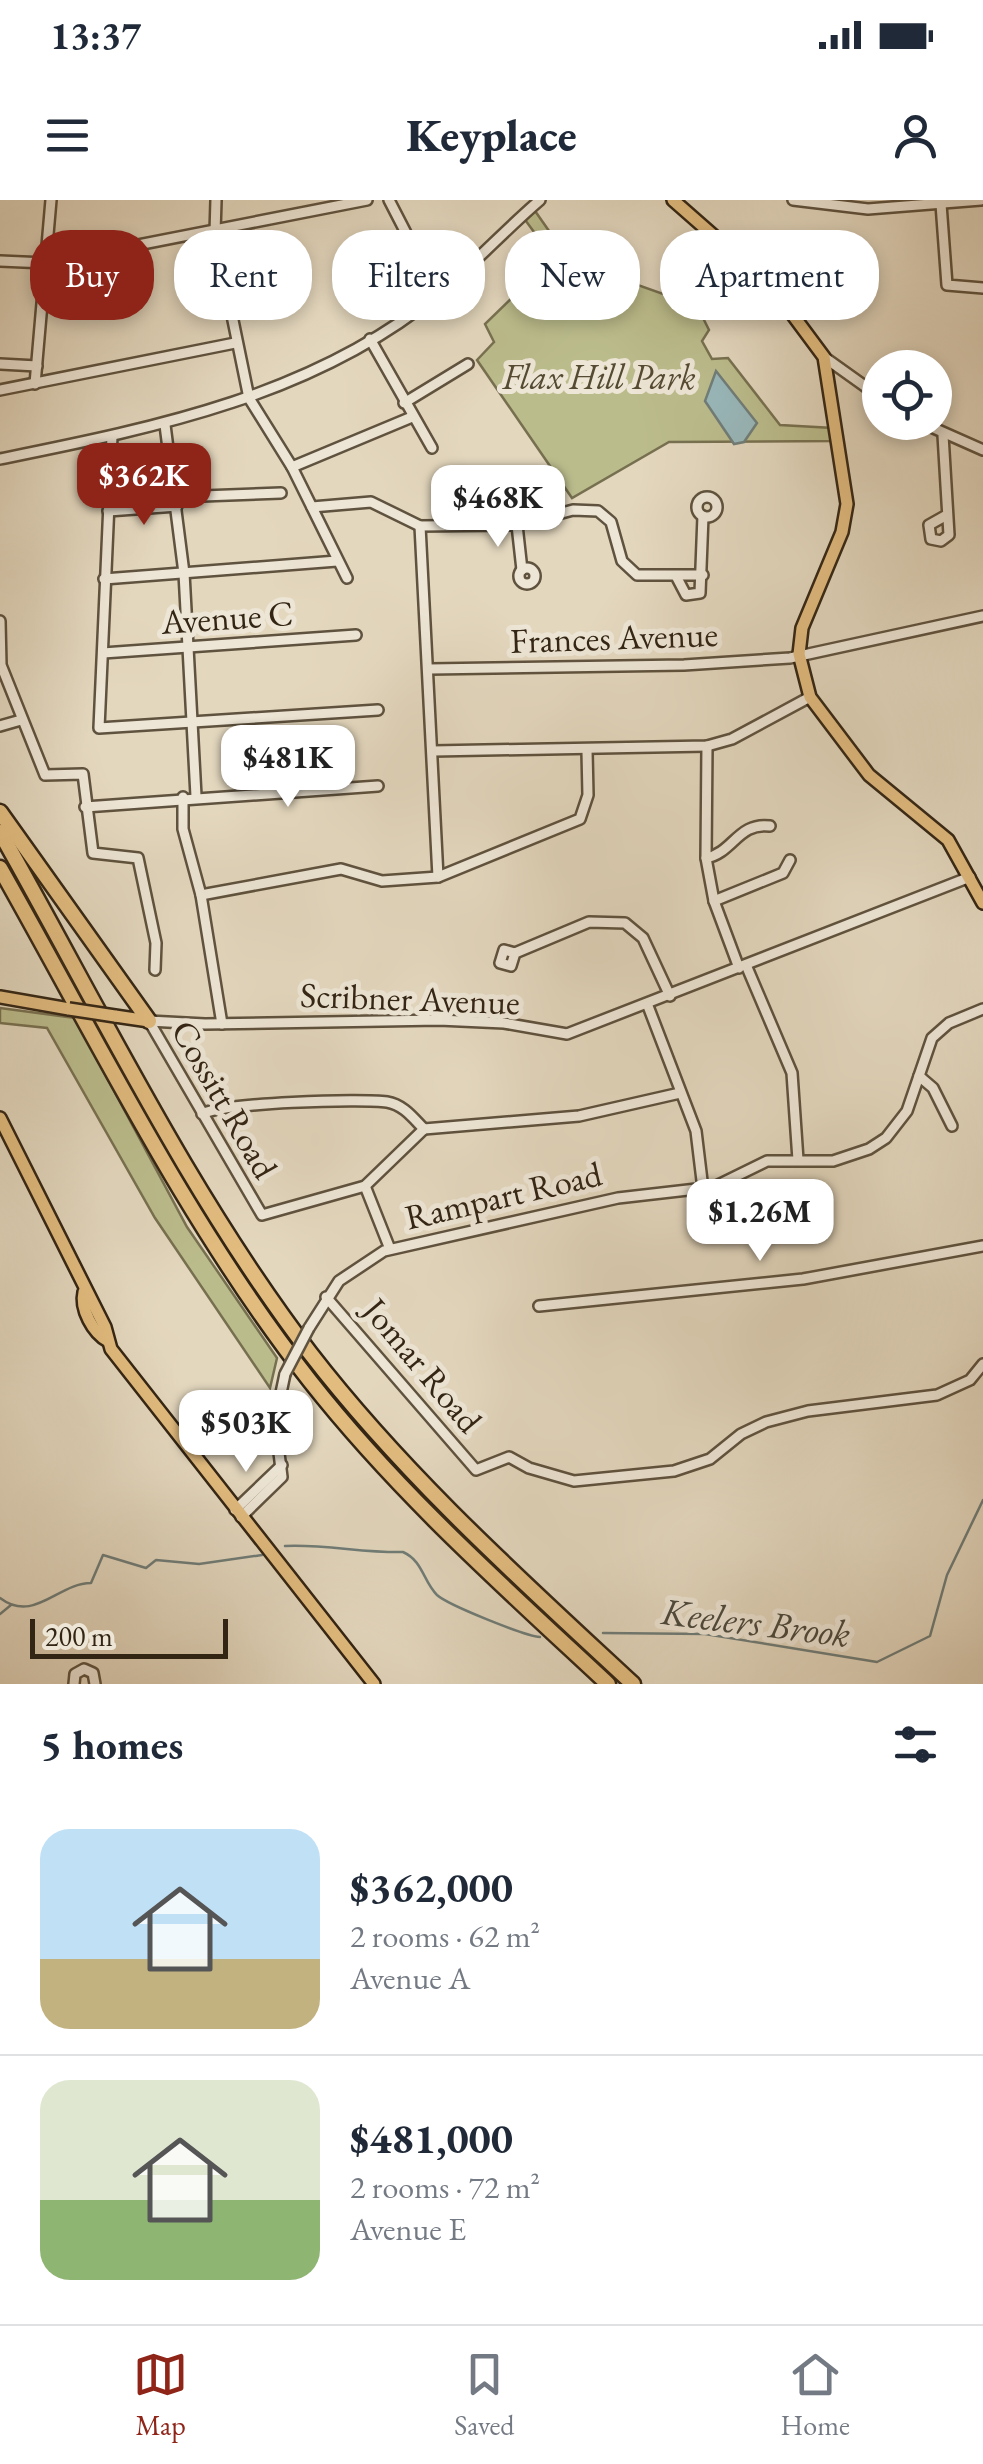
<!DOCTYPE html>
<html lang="en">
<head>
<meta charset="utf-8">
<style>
  body { margin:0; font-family:"EB Garamond",serif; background:#f6f6f7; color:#1f2937; height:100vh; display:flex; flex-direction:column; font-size:38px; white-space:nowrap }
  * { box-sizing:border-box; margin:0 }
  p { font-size:32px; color:#747a83 }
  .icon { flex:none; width:55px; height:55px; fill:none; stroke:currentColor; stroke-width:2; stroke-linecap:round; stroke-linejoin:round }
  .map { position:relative; height:1484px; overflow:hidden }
  .panel { display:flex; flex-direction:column; background:#fff; flex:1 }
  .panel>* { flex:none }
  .guide { position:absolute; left:30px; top:30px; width:925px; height:90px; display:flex; gap:20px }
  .buttons { position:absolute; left:862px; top:150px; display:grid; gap:20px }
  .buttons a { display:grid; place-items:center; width:90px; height:90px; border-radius:50%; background:#fff; box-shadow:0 5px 15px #0003; font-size:50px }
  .scale { position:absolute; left:30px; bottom:25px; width:198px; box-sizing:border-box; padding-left:10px; border:5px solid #332514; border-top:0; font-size:28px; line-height:35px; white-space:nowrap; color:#332514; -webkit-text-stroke:8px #ede5d5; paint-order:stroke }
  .price { position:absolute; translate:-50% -85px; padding:0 22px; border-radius:20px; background:#fff; color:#222; font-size:32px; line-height:65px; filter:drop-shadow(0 2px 5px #0008) }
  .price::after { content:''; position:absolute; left:50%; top:60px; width:30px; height:22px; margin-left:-15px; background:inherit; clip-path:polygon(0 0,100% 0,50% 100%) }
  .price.selected { background:#8f2418; color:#fff }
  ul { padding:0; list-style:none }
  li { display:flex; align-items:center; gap:30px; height:250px; padding:0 40px }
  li+li { border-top:2px solid #e0e1e3 }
  li span { display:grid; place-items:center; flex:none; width:280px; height:200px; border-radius:30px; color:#555 }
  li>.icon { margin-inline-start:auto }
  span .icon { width:120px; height:120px; fill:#fffc; stroke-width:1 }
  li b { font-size:42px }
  h2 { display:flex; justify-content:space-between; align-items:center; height:120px; padding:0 40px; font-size:42px }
  .pill { padding:0 35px; border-radius:40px; background:#fff; box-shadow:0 5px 15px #0003; font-size:35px; line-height:90px }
  .pill.selected { background:#8f2418; color:#fff }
  .status { display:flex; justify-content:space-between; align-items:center; height:70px; padding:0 50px; background:#fff; direction:ltr }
  .status svg { height:28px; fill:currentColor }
  header { display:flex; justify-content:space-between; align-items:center; height:130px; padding:0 40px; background:#fff; font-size:45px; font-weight:800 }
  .tab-bar { display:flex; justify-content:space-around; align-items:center; height:140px; border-top:2px solid #e0e1e3; background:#fff; font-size:28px; color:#747a83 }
  .tab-bar a { display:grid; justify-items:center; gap:5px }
  .tab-bar .selected { color:#8f2418 }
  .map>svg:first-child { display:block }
  .green { fill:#bbbc8c; stroke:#777050; stroke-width:2.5 }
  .water { fill:#98b7ba; stroke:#707d78; stroke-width:2.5 }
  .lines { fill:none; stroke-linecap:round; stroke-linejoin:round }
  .stream { stroke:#707d78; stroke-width:2.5 }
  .minor-casing { stroke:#5f523e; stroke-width:14 }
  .major-casing { stroke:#332514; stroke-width:16 }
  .highway-casing { stroke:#332514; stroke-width:19 }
  .minor { stroke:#ede5d5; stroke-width:9 }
  .major { stroke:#e2bc7f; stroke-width:11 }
  .highway { stroke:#e2bc7f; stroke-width:14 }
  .minor-bridge-casing { stroke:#5f523e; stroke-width:14; stroke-linecap:butt }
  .major-bridge-casing { stroke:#332514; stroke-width:16; stroke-linecap:butt }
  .minor-bridge { stroke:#ede5d5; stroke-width:9 }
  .major-bridge { stroke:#e2bc7f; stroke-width:11 }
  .labels { text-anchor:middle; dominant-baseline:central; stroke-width:10; stroke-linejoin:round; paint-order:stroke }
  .park-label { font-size:35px; font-style:italic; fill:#554b32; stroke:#ede5d5 }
  .street-label { font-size:35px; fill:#332514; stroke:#ede5d5 }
  .water-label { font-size:38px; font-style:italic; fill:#4c4a3e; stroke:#ede5d5 }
</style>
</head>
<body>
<div class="status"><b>13:37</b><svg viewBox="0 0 49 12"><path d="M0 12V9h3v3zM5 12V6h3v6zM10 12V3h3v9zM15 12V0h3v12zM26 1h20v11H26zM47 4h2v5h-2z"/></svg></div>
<header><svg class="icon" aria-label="menu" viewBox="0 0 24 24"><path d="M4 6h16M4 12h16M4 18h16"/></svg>Keyplace<svg class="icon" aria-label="person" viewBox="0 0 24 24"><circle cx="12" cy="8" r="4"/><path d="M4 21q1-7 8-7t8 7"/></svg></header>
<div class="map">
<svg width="983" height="1484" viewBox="0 0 983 1484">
  <rect width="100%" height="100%" fill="#e3d7be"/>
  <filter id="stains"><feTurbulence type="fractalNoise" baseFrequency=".002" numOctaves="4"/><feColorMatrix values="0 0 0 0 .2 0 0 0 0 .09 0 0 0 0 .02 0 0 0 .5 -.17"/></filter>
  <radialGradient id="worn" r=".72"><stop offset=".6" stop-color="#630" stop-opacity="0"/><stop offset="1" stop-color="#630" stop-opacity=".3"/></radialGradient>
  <!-- green -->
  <g class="green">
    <path d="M533 8 563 51 592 66 610 86 624 80 697 106 709 130 702 141 712 159 728 158 780 225 833 228 836 241 669 242 572 298 477 160 494 142 485 124 553 58 523 17Z"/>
    <path d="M0 808 75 818 187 1027 277 1158 270 1188 155 1018 47 828 0 823Z"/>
  </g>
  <!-- water -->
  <path class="water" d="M716 171 757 223 744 242 734 244 705 201Z"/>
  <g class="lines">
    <!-- stream -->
    <g class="stream">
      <path d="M285 1346C325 1344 363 1353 403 1352 423 1361 423 1381 437 1395 448 1405 525 1436 540 1437"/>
      <path d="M0 1398C34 1424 58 1383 91 1383L103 1355 146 1368 156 1360 199 1364 262 1355"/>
      <path d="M0 1414 11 1405"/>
      <path d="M603 1433 705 1434 877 1462 930 1436 947 1375 983 1300"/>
    </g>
    <defs>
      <g id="minor">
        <path d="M216 0 215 33 249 198 292 267 347 378"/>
        <path d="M389 0 438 95"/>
        <path d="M793 0 868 9 981 0"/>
        <path d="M941 4 947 85 983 88"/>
        <path d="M0 61 46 63 367 0"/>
        <path d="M370 139 432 248"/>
        <path d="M824 157 880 197"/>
        <path d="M0 164 37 166"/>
        <path d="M35 184 51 0"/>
        <path d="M0 190 235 143"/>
        <path d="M404 203 468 164"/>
        <path d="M920 222 983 250"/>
        <path d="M165 225 184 373 196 596"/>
        <path d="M943 235 949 335 941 341 931 339 929 325 945 316"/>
        <path d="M112 236 99 528 378 510"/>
        <path d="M0 259C153 228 315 196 439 93 474 64 505 30 540 0"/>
        <path d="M292 267 412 217"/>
        <path d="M176 297 281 293"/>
        <circle cx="707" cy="307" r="10"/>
        <path d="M312 307 371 302 420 326 517 325 573 310 598 311 611 322 622 361 637 375H703"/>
        <path d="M108 311 177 306"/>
        <path d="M517 325 522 370"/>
        <path d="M420 326 438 677"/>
        <circle cx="527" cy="376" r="8"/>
        <path d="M676 376 686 395 700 393 703 316"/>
        <path d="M104 379 337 361"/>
        <path d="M0 421 1 465 45 575 83 574 93 653 138 658 156 743 155 770"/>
        <path d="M103 453 356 435"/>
        <path d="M430 469 684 465 790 458 983 416"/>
        <path d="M0 526 21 520"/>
        <path d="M707 546 706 658 714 701 739 768"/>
        <path d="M433 551 707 546 732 539 810 497"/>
        <path d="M183 597V629L201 695 222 824"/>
        <path d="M85 607 378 586"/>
        <path d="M706 658C733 653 738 622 770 626"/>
        <path d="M201 695 341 669 382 681 438 677 580 619 588 595 587 551"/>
        <path d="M714 701 783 673 790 660"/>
        <path d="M515 753 511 766 500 763 504 750 515 753 589 722 625 723 643 738 670 796"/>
        <path d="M746 765 792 873 798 960"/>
        <path d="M648 806 696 931 703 989"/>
        <path d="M149 821 205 824 439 820 504 823 567 834 970 677"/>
        <path d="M149 821 262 1015 365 986 424 929"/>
        <path d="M919 876 933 888 952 926"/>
        <path d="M202 914C222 903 362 898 387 902 404 905 413 918 424 929"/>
        <path d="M424 929 579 916 680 893"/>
        <path d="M365 986 390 1049"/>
        <path d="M326 1097 476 1270 509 1257 529 1268 574 1281 674 1271 710 1259 741 1234 766 1222 808 1211 937 1195 970 1180 983 1164"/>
        <path d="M539 1106 803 1079 983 1046"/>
        <path d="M309 1128 339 1081 384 1051 618 998 714 987 767 961H833L869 949 886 938 907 911 932 838 949 823 983 809"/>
        <path d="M235 1310 282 1265"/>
        <path d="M241 1317 282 1277 275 1221 285 1174"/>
        <path d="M74 1484 75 1474 84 1469 93 1473 95 1484"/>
      </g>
      <g id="major">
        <path d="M673 0 772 87 824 157 847 304 842 332 802 428 799 454 810 497 869 575 948 640 983 703"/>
        <path d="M0 797 69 809"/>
        <path d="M115 816 149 821"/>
        <path d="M0 918 105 1127 111 1149 374 1484"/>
        <path d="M84 1092C80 1109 93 1133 108 1141"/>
      </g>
      <g id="highway">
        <path d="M0 612 149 821"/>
        <path d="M0 632C99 807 188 993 310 1153 405 1276 520 1379 633 1484"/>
        <path d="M0 668C98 841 187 1024 310 1181 398 1293 504 1387 608 1484"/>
      </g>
    </defs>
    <!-- minor casing -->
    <use href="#minor" class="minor-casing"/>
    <!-- major casing -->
    <use href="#major" class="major-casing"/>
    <!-- highway casing -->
    <use href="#highway" class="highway-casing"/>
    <!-- minor -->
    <use href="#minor" class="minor"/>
    <!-- major -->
    <use href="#major" class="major"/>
    <!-- highway -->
    <use href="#highway" class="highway"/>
    <defs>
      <path id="minor-bridge" d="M285 1174 309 1128"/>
      <path id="major-bridge" d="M69 809 115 816"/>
    </defs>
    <!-- minor-bridge casing -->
    <use href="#minor-bridge" class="minor-bridge-casing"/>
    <!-- major-bridge casing -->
    <use href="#major-bridge" class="major-bridge-casing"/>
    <!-- minor-bridge -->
    <use href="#minor-bridge" class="minor-bridge"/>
    <!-- major-bridge -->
    <use href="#major-bridge" class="major-bridge"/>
  </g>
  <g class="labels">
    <!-- park labels -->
    <g class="park-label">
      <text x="599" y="176">Flax Hill Park</text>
    </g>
    <!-- street labels -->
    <g class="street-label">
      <text transform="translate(227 417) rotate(-4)">Avenue C</text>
      <text transform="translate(614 437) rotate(-2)">Frances Avenue</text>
      <text transform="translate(410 798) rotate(2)">Scribner Avenue</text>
      <text transform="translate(225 899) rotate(60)">Cossitt Road</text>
      <text transform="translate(503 995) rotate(-13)">Rampart Road</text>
      <text transform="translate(423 1165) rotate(50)">Jomar Road</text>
    </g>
    <!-- water labels -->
    <g class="water-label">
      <text transform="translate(756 1422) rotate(7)">Keelers Brook</text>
    </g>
  </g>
  <rect width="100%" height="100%" filter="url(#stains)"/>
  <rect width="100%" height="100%" fill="url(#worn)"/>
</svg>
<div class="buttons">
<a><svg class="icon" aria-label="locate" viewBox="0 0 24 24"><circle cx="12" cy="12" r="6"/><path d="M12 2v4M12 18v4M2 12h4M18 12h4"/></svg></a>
</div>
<div class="scale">200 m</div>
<b class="price selected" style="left:144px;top:328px">$362K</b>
<b class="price" style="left:498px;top:350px">$468K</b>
<b class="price" style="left:288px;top:610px">$481K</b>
<b class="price" style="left:760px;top:1064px">$1.26M</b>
<b class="price" style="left:246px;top:1275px">$503K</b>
<div class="guide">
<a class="pill selected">Buy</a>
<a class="pill">Rent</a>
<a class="pill">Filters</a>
<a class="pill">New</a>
<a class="pill">Apartment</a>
</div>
</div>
<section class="panel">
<h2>5 homes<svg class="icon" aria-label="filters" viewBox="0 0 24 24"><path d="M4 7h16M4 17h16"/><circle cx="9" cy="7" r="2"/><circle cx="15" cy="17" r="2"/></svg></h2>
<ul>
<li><span style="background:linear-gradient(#bfe0f5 65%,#c2b280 0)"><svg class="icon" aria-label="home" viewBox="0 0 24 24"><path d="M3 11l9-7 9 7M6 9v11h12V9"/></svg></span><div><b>$362,000</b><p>2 rooms · 62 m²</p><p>Avenue A</p></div></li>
<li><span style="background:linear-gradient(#dfe7d0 60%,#8fb573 0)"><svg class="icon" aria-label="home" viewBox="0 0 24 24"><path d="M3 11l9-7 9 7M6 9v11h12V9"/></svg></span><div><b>$481,000</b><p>2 rooms · 72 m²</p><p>Avenue E</p></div></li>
</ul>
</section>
<nav class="tab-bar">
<a class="selected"><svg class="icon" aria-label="map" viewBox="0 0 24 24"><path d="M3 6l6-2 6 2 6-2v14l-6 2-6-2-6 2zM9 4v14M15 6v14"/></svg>Map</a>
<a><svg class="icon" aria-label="saved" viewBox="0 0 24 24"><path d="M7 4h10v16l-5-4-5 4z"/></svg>Saved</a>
<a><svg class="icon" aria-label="home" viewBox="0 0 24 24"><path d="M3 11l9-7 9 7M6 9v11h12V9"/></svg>Home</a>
</nav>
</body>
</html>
